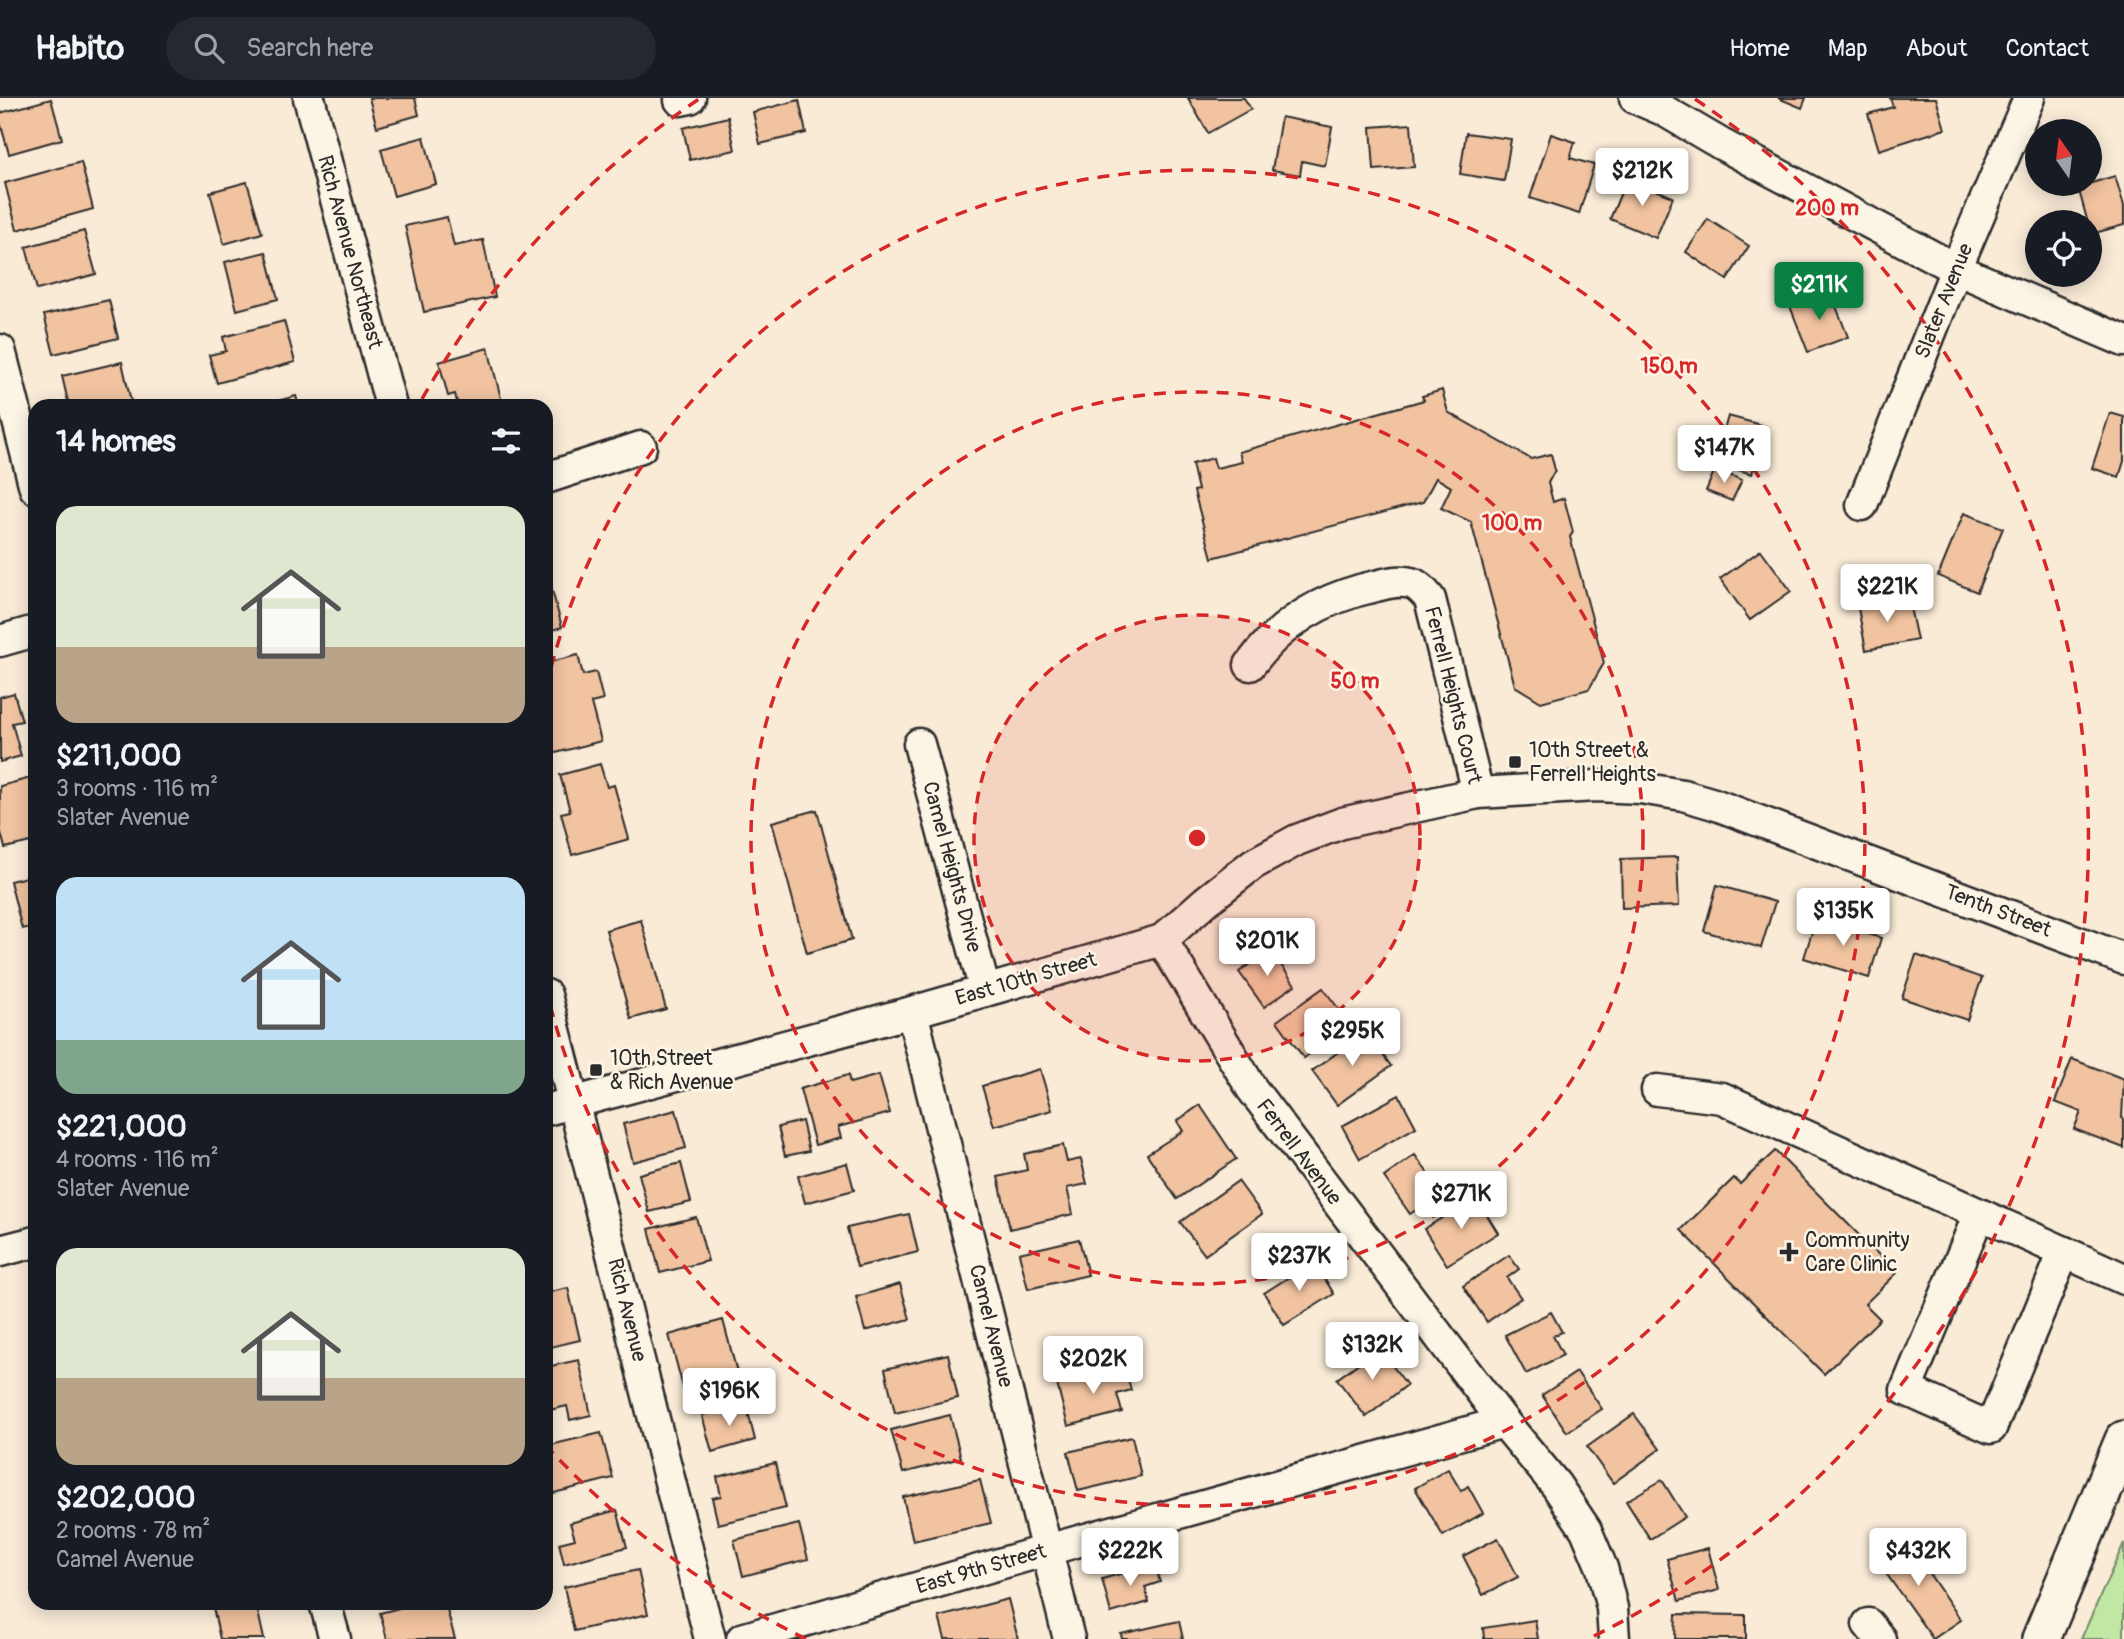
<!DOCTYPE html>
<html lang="en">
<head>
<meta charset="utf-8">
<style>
  body { margin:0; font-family:Pangolin,sans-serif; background:#242831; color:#f1f3f6; height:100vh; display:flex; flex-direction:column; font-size:26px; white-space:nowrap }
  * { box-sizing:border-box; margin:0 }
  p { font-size:23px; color:#9ea1a6 }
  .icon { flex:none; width:38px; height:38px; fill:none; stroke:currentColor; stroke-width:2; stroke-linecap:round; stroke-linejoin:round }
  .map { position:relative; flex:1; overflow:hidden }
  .panel { position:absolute; left:28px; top:301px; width:525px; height:1211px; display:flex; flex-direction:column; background:#171b24; border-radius:21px; box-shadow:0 4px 18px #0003 }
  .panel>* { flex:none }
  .needle { width:46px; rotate:346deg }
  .buttons { position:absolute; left:2025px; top:21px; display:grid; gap:14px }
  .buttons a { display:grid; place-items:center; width:77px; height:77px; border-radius:50%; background:#171b24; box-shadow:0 4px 18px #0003; font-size:35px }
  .price { position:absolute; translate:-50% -60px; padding:0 16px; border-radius:7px; background:#fff; color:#222; font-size:23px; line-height:46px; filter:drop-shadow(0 2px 4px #0008) }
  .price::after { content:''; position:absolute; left:50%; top:42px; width:21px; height:16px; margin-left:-10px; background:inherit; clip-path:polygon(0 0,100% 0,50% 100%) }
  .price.active { background:#0b8043; color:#fff }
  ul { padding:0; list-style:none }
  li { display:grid; align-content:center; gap:14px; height:371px; padding:0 28px }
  li span { display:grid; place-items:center; height:217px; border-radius:21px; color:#555 }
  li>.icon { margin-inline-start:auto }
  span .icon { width:126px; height:126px; fill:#fffc; stroke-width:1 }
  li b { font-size:30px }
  h2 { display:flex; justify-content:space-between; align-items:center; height:84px; padding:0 28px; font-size:30px }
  header { display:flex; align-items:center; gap:42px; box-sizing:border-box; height:98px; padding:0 35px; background:#171b24; border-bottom:2px solid #363941 }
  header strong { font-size:33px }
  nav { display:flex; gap:38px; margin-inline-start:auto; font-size:24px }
  .search { width:490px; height:63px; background:#242831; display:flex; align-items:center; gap:18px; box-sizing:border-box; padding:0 24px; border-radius:38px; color:#9ea1a6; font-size:26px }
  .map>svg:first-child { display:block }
  .green { fill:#c0e8a4; stroke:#768a68; stroke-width:2 }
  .building { fill:#f1c3a0; stroke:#2b2b2b; stroke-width:2 }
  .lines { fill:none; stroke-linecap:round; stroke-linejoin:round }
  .minor-casing { stroke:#2b2b2b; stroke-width:35 }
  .major-casing { stroke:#2b2b2b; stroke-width:42 }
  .minor { stroke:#fcf5e5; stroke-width:30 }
  .major { stroke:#fcf5e5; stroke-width:37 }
  .ring { fill:none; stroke:#d62828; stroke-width:3.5; stroke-dasharray:12 9 }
  .poi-dot { fill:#2b2b2b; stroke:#fcf5e5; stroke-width:2.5 }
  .labels { text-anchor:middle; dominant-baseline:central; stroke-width:5; stroke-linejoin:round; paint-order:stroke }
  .street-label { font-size:21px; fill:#2b2b2b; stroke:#fcf5e5 }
  .poi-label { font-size:21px; fill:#2b2b2b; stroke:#fcf5e5; text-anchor:start }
  .centre { fill:#d62828; stroke:#fcf5e5; stroke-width:3.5 }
  .ring-label { font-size:21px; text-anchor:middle; font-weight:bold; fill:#d62828; stroke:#fcf5e5; stroke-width:5; stroke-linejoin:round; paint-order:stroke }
</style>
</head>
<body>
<header>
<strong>Habito</strong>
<div class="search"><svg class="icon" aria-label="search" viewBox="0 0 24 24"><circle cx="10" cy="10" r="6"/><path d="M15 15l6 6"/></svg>Search here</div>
<nav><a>Home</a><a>Map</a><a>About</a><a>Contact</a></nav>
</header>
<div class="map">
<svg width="2124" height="1541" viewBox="0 0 2124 1541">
  <rect width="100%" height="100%" fill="#faebd7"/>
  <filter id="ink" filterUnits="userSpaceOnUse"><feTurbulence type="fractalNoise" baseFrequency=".0143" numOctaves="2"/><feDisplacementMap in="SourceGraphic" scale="14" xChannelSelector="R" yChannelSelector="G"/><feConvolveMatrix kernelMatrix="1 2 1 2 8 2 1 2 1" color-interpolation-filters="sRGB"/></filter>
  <g filter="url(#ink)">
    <!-- green -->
    <path class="green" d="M2124 1445V1541H2081Z"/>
    <!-- building -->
    <g class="building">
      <path d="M369 0H415L419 17 377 29Z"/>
      <path d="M1188 0H1244L1251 11 1208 35Z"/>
      <path d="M1778 0H1806L1802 10Z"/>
      <path d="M1890 0H1936L1945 31 1879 52 1868 16 1893 9Z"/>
      <path d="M51 1 62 41 9 56 0 24V15Z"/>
      <path d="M799 2 806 35 760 46 753 14Z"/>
      <path d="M728 19 735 52 690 62 683 30Z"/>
      <path d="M1281 19 1332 29 1325 68 1302 63 1300 77 1272 72Z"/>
      <path d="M1411 26 1414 69 1374 72 1371 29Z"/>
      <path d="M1466 35 1511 41 1504 83 1460 76Z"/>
      <path d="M1551 36 1575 44 1570 60 1594 67 1579 116 1530 100Z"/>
      <path d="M424 39 436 86 394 98 381 51Z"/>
      <path d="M81 64 93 111 17 132 5 85Z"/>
      <path d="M2115 78 2124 108V127L2091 136 2078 89Z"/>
      <path d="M1627 80 1673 99 1656 140 1610 121Z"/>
      <path d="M247 84 262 135 224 146 210 94Z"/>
      <path d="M447 119 454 148 483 142 495 199 424 214 405 128Z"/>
      <path d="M1708 121 1749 148 1727 182 1686 154Z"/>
      <path d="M84 133 96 176 37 192 26 149Z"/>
      <path d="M266 154 278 201 237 212 225 164Z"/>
      <path d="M1830 193 1848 239 1808 254 1790 208Z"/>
      <path d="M109 202 118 240 54 256 44 217Z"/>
      <path d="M284 223 295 264 217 285 209 257 226 253 223 239Z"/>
      <path d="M488 250 503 308H458L455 296 448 298 439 264Z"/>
      <path d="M122 264 132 308H69L62 278Z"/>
      <path d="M1442 292 1448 314 1531 361 1551 356 1555 372 1548 385 1553 404 1564 400 1573 434 1570 439 1604 565 1589 591 1541 604 1515 588 1471 424 1441 410 1451 389 1436 380 1423 404 1212 460 1194 393 1198 392 1192 366 1213 360 1216 370 1242 364 1239 354 1424 302 1422 298Z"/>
      <path d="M296 298 299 308H259Z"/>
      <path d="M2110 315 2124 319V363L2119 379 2092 370Z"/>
      <path d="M1728 318 1765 328 1752 376 1715 365Z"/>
      <path d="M1715 371 1742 382 1732 403 1706 393Z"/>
      <path d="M1964 415 2003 430 1977 494 1938 478Z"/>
      <path d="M1761 452 1791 493 1750 522 1720 481Z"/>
      <path d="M546 470 562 529 546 534Z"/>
      <path d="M1908 500 1917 542 1866 552 1858 510Z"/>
      <path d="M578 557 583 577 596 574 603 602 591 605 601 643 552 656 546 634V565Z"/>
      <path d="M14 595 22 623 12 625 21 658 0 664V599Z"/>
      <path d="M600 666 607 689 614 687 629 741 572 757 561 715 570 713 560 677Z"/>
      <path d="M31 680 35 694V743L5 750 0 731V688Z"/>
      <path d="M817 712 852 842 807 855 772 724Z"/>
      <path d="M1677 759 1679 808 1622 810 1621 761Z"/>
      <path d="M35 777V828L22 831 10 783Z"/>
      <path d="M1717 787 1775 804 1761 850 1704 833Z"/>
      <path d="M1816 821 1881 840 1869 880 1804 860Z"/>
      <path d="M641 822 666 911 631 921 606 832Z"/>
      <path d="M1270 851 1295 887 1264 909 1239 874Z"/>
      <path d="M1916 857 1982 880 1967 922 1902 900Z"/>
      <path d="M1323 890 1350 926 1304 960 1277 923Z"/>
      <path d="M1366 934 1391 968 1337 1007 1312 973Z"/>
      <path d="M2072 961 2124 981 2122 1020 2124 1021V1050L2074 1031 2081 1014 2055 1004Z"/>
      <path d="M1040 971 1052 1012 994 1028 982 988Z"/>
      <path d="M848 977 850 985 879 977 890 1015 838 1029 841 1040 815 1047 800 991Z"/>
      <path d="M1399 997 1416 1029 1360 1061 1342 1028Z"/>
      <path d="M1200 1007 1236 1061 1177 1101 1147 1056 1183 1033 1177 1023Z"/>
      <path d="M676 1012 686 1050 633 1064 623 1026Z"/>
      <path d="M802 1023 809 1053 785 1058 778 1029Z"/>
      <path d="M1063 1047 1067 1064 1081 1061 1087 1086 1067 1090 1073 1116 1010 1131 998 1079 1027 1072 1024 1056Z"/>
      <path d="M1775 1053 1897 1175 1865 1206 1880 1221 1824 1276 1681 1132 1734 1080 1740 1086Z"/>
      <path d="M1415 1057 1442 1095 1410 1116 1384 1079Z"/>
      <path d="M681 1065 691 1104 649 1114 639 1076Z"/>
      <path d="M847 1065 854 1092 805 1105 798 1078Z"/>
      <path d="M1238 1083 1262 1116 1205 1157 1180 1124Z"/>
      <path d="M1476 1099 1498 1135 1447 1167 1424 1131Z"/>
      <path d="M909 1116 918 1154 857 1169 847 1130Z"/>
      <path d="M696 1119 708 1163 660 1175 649 1131Z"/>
      <path d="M1079 1141 1088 1177 1028 1191 1019 1155Z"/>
      <path d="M1509 1157 1519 1171 1507 1180 1521 1200 1487 1224 1463 1188Z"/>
      <path d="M1314 1163 1334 1196 1284 1227 1264 1195Z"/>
      <path d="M900 1186 910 1221 865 1233 856 1199Z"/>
      <path d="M568 1190 580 1242 546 1250V1195Z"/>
      <path d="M1551 1214 1562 1234 1553 1238 1563 1257 1526 1276 1505 1237Z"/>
      <path d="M723 1222 739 1282 685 1297 669 1237Z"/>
      <path d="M1379 1250 1407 1287 1366 1319 1337 1281Z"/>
      <path d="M948 1256 958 1300 895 1315 885 1271Z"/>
      <path d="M579 1262 591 1317 570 1322 567 1308 546 1313V1269Z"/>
      <path d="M1124 1268 1131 1292 1117 1296 1122 1314 1068 1328 1057 1286Z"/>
      <path d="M1577 1274 1602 1311 1567 1334 1542 1297Z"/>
      <path d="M746 1306 755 1342 712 1354 702 1317Z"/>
      <path d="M1634 1316 1660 1351 1613 1385 1587 1349Z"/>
      <path d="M950 1317 961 1360 903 1375 891 1332Z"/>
      <path d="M601 1335 613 1380 546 1397V1348Z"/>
      <path d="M1132 1339 1141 1378 1078 1393 1068 1354Z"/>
      <path d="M775 1365 786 1410 718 1426 712 1400 721 1398 717 1379Z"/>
      <path d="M1448 1371 1461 1393 1468 1388 1483 1415 1443 1438 1415 1390Z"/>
      <path d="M980 1382 991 1425 913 1443 903 1399Z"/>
      <path d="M1662 1382 1685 1419 1650 1441 1626 1403Z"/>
      <path d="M617 1412 627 1449 564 1466 559 1445 575 1441 570 1425Z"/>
      <path d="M799 1426 808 1461 743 1478 734 1442Z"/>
      <path d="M1904 1439 1961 1522 1933 1541 1875 1460Z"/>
      <path d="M1498 1440 1518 1479 1483 1497 1463 1458Z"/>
      <path d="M1708 1450 1719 1492 1679 1503 1667 1461Z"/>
      <path d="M1155 1466 1160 1484 1145 1489 1149 1504 1111 1515 1102 1481Z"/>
      <path d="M638 1472 648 1516 574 1533 564 1489Z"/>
      <path d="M1008 1501 1018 1541H945L939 1519Z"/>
      <path d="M212 1505H256L264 1541H220Z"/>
      <path d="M418 1505H445L455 1541H387L380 1515Z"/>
      <path d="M1676 1516 1746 1517V1541H1675Z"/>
      <path d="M1535 1522 1538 1541H1484L1483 1530Z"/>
      <path d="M1179 1523 1183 1541H1122L1121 1536Z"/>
    </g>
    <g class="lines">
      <defs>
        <g id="minor">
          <path d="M309 0 391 308"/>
          <path d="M1635 0 1663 12 1721 46 1956 171 2124 243"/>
          <path d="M680 2 690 0"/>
          <path d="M0 252 35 390"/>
          <path d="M546 380 641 349"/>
          <path d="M1862 407 1956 171 2029 0"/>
          <path d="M0 543 35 533"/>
          <path d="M1250 567C1281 524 1325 499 1376 488 1388 485 1402 481 1414 486 1420 489 1426 496 1430 501L1478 695"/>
          <path d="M919 646 985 893"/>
          <path d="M1162 842 1252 991 1504 1324 1556 1387 1586 1432 1602 1470 1612 1510 1614 1541"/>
          <path d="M546 897 710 1541"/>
          <path d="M912 914 1069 1541"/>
          <path d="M1657 992 1722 1000 2124 1181"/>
          <path d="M546 1012 912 914 1162 842 1206 803 1253 766 1297 742 1342 725 1478 695 1596 688 1640 690 1683 697 1714 706 2124 861"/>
          <path d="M1979 1116 1906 1292 1991 1330 2064 1154"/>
          <path d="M0 1153 35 1144"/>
          <path d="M325 1505 335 1541"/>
          <path d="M1868 1526 1880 1541"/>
          <path d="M742 1541 1047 1452 1504 1324"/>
        </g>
        <path id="major" d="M2041 1541 2124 1342"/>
      </defs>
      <!-- minor casing -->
      <use href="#minor" class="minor-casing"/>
      <!-- major casing -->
      <use href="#major" class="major-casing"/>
      <!-- minor -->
      <use href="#minor" class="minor"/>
      <!-- major -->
      <use href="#major" class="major"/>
    </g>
  </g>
  <!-- distance rings -->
  <circle cx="1197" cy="740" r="223" fill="#d62828" fill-opacity=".12"/>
  <g class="ring">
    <circle cx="1197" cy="740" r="223"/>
    <circle cx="1197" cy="740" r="446"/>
    <path d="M546 590A668 668 0 1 1 546 890"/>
    <path d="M806 1541A891 891 0 0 1 551 1353M422 301A891 891 0 0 1 699 1M1695 1A891 891 0 0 1 1588 1541"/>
  </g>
  <!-- markers -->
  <g class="poi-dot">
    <rect x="1508" y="657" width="14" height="14" rx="3.5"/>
    <rect x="589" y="965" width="14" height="14" rx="3.5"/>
    <path d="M1785.5 1143.5h7v7h7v7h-7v7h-7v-7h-7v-7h7z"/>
  </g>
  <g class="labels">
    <!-- street labels -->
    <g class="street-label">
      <text transform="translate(350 154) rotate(75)">Rich Avenue Northeast</text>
      <text transform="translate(1944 203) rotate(-68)">Slater Avenue</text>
      <text transform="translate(1453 597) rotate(76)">Ferrell Heights Court</text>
      <text transform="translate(952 769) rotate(75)">Camel Heights Drive</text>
      <text transform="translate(1998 813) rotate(21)">Tenth Street</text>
      <text transform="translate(1026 881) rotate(-16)">East 10th Street</text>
      <text transform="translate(1299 1054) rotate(53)">Ferrell Avenue</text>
      <text transform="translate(627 1212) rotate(76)">Rich Avenue</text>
      <text transform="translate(991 1228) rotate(76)">Camel Avenue</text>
      <text transform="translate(981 1471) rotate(-16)">East 9th Street</text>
    </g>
    <!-- poi labels -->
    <g class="poi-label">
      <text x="1529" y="652">10th Street &amp;<tspan x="1529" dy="24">Ferrell Heights</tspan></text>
      <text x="610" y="960">10th Street<tspan x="610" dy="24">&amp; Rich Avenue</tspan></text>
      <text x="1805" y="1142">Community<tspan x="1805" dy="24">Care Clinic</tspan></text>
    </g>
  </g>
  <circle cx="1197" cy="740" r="10" class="centre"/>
  <g class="ring-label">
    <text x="1827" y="117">200 m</text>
    <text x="1669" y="275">150 m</text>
    <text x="1512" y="432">100 m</text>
    <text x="1355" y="590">50 m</text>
  </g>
</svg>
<div class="buttons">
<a><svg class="needle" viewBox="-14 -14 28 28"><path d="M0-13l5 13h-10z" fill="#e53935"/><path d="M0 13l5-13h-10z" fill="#9ea1a6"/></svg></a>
<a><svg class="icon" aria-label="locate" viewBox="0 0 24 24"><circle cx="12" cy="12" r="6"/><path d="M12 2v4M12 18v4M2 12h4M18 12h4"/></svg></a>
</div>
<b class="price" style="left:1642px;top:110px">$212K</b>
<b class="price active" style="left:1819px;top:224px">$211K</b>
<b class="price" style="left:1724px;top:387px">$147K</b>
<b class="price" style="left:1887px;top:526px">$221K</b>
<b class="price" style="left:1843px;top:850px">$135K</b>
<b class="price" style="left:1267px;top:880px">$201K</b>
<b class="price" style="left:1352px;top:970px">$295K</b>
<b class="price" style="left:1461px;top:1133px">$271K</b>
<b class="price" style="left:1299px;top:1195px">$237K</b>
<b class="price" style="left:1372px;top:1284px">$132K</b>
<b class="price" style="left:1093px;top:1298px">$202K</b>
<b class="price" style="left:729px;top:1330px">$196K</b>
<b class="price" style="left:1130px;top:1490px">$222K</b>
<b class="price" style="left:1918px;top:1490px">$432K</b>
<section class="panel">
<h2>14 homes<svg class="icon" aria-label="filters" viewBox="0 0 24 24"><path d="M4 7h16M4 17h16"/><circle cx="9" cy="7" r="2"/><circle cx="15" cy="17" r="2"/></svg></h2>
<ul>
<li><span style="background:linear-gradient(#dfe7d0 65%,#b9a48a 0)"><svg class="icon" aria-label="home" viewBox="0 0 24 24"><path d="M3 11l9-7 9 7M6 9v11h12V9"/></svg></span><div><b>$211,000</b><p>3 rooms · 116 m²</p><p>Slater Avenue</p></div></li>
<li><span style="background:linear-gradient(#bfe0f5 75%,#7fa58c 0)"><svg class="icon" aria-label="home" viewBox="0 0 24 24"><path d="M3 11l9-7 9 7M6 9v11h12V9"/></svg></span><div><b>$221,000</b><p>4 rooms · 116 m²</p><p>Slater Avenue</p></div></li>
<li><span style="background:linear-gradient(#dfe7d0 60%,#b9a48a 0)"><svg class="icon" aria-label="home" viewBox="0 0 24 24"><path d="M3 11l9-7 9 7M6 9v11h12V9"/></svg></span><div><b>$202,000</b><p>2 rooms · 78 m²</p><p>Camel Avenue</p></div></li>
</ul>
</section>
</div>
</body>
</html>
